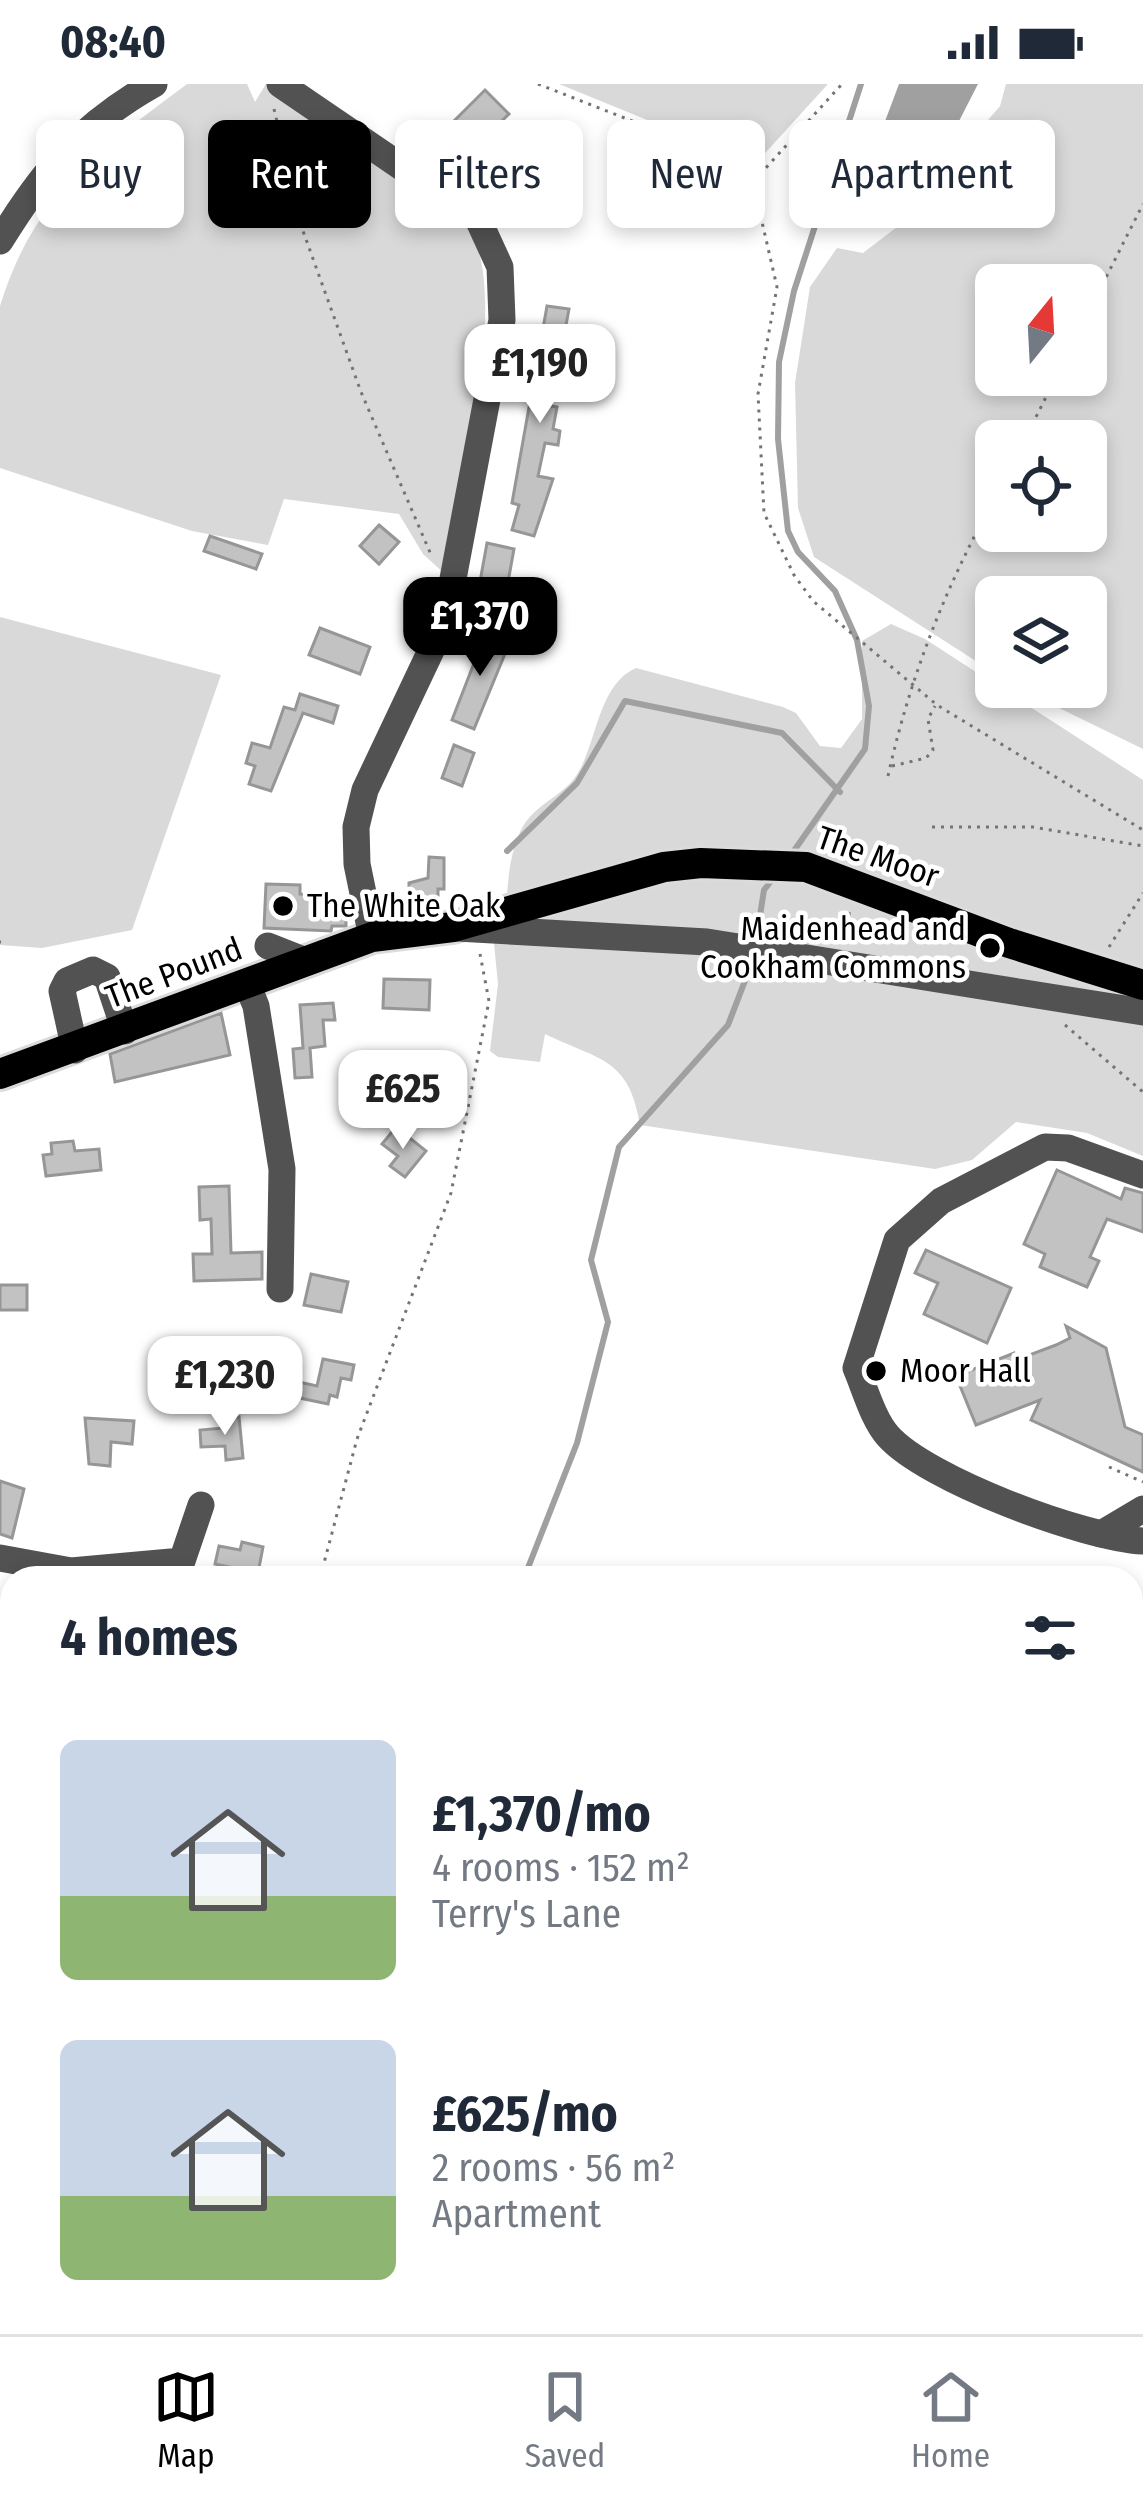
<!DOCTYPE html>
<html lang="en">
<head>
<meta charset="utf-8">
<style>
  body { margin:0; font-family:"Fira Sans Condensed",sans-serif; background:#f2f2f3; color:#1f2937; height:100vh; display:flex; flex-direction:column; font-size:45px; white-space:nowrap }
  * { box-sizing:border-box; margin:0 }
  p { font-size:39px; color:#747a83 }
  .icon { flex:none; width:66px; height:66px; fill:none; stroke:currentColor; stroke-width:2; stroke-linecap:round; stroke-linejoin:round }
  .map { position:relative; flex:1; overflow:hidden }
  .sheet { position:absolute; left:0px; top:1482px; width:1143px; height:768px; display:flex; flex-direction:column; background:#fff; border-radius:36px 36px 0 0; box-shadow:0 6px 18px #0003 }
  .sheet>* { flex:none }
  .top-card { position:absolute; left:36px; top:36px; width:1071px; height:108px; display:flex; gap:24px }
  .needle { width:78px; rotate:18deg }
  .fabs { position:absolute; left:975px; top:180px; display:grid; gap:24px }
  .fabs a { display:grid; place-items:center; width:132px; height:132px; border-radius:18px; background:#fff; box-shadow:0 6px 18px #0003; font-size:60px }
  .price { position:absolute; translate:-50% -102px; padding:0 27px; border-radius:24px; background:#fff; color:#222; font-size:39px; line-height:78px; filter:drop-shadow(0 3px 6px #0008) }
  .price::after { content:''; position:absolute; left:50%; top:72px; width:36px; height:27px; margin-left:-18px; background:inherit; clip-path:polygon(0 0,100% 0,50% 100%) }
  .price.on { background:#000; color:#fff }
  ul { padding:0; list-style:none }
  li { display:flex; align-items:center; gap:36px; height:300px; padding:0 60px }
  li span { display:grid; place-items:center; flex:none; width:336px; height:240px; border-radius:18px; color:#555 }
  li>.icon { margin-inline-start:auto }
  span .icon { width:144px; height:144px; fill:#fffc; stroke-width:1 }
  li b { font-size:51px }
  h2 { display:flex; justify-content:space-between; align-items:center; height:144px; padding:0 60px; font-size:51px }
  .pill { padding:0 42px; border-radius:18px; background:#fff; box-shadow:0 6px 18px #0003; font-size:42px; line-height:108px }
  .pill.on { background:#000; color:#fff }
  .status { display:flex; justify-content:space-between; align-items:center; height:84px; padding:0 60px; background:#fff; direction:ltr }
  .status svg { height:33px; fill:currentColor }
  .tabs { display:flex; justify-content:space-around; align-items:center; height:168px; border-top:3px solid #e0e1e3; background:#fff; font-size:33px; color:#747a83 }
  .tabs a { display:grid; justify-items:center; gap:6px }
  .tabs .on { color:#000 }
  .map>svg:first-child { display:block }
  .green { fill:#d9d9d9; fill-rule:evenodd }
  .water { fill:#a0a0a0 }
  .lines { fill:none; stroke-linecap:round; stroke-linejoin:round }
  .stream { stroke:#a0a0a0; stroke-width:6 }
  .building { fill:#c2c2c2; stroke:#969696; stroke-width:3 }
  .major-casing { stroke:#dbdbdb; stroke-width:36 }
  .path { stroke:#747474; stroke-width:3; stroke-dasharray:3 6; stroke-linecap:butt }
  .minor { stroke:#525252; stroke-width:27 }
  .major { stroke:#000; stroke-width:30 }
  .poi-dot { fill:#000; stroke:#fff; stroke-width:4.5 }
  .labels { text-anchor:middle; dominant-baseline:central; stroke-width:9; stroke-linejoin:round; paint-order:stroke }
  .street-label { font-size:33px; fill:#000; stroke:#fff }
  .poi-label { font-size:33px; fill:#000; stroke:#fff; text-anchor:start }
</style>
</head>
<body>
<div class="status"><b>08:40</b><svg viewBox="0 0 49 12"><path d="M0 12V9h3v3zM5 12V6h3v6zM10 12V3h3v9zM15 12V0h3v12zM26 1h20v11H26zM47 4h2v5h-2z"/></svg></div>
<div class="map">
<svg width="1143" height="2250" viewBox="0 0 1143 2250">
  <rect width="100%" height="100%" fill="#fff"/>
  <!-- green -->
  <g class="green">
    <path d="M187 0H247L255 18 266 0 344 55 341 60C372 80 443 116 465 140 515 197 458 417 446 491L423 470 399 430 284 415 268 461 192 447 0 384V222C34 111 99 66 187 0Z"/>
    <path d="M559 0H828L748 88 652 38Z"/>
    <path d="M1006 0H1143V665L1016 603H1086V513H996V590L814 473 798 424 795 299 810 203 837 164 863 169 897 143 1000 22ZM996 201H1086V291H996ZM996 357H1086V447H996Z"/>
    <path d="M0 533 221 591 132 846 42 864 0 861Z"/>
    <path d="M891 540 925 555 1143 696V1072L1087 1049 1016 1038 972 1076 935 1085 640 1041C629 974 601 977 545 950L540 978 498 973 490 967 498 900 490 819 507 810C509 787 511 767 521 746 534 719 566 712 579 687 597 656 599 600 636 584L783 623 796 629 820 662 841 664 862 635V557Z"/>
    <path d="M0 2068 12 2071V2238H141L136 2250H0Z"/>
  </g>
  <!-- water -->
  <path class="water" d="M899 0H978L935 84 895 135 869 140 853 135 850 89 875 64Z"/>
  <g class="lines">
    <!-- stream -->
    <g class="stream">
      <path d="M507 767 577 699 625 617 782 649 840 708"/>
      <path d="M791 771 865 665 869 622 857 556 835 507 798 468 788 447 778 355 779 278 794 207 861 0"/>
      <path d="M756 857 764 806 776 791"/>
      <path d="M524 1494 577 1359 608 1238 591 1176 619 1063 728 941 753 876"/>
      <path d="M226 2250 228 2238"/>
    </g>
  </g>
  <!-- building -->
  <g class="building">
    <path d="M485 6 509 30 466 72 443 48Z"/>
    <path d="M547 222 569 225 551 322 557 323 553 345 560 347 558 361 545 359 538 392 553 395 534 452 512 446 519 421 512 419Z"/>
    <path d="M379 441 399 458 379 480 360 462Z"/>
    <path d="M210 452 262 470 256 485 204 467Z"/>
    <path d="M487 459 514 465 504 520 477 514Z"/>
    <path d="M320 544 370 563 360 590 309 571Z"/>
    <path d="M479 549 509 560 474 645 452 636 476 574 471 571Z"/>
    <path d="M300 610 338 622 333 639 303 629 271 707 249 700 255 682 246 679 252 659 270 664 284 623 295 626Z"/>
    <path d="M454 661 474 669 462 702 442 694Z"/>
    <path d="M429 773 444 774V805H438V825L423 827V815H409V799L428 794Z"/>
    <path d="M266 800 300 801V810L346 817V842H332L331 847 264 844Z"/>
    <path d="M384 895 430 896 429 926 383 924Z"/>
    <path d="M333 919 335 936H323L325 962 310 964 312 993 295 994 293 965 303 964 300 921Z"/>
    <path d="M221 929 230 971 115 998 110 970Z"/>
    <path d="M396 1043 426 1067 405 1093 390 1082 398 1072 382 1060Z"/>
    <path d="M73 1057 75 1067 99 1065 101 1086 46 1092 43 1071 52 1070 51 1059Z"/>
    <path d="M1057 1086 1121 1115 1125 1104 1143 1109V1148L1107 1135 1090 1173 1099 1177 1087 1203 1040 1183 1045 1170 1024 1160Z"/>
    <path d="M229 1102 231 1169 262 1168V1195L194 1197 193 1170H212L211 1135 200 1136 199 1103Z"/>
    <path d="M926 1166 1011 1204 987 1259 924 1230 938 1199 915 1189Z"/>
    <path d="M311 1190 348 1198 341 1228 304 1221Z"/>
    <rect x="0" y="1201" width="27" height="25"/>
    <path d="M1066 1242 1106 1264 1125 1343 1143 1351V1388L1031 1336 1040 1316 976 1341 956 1292 1014 1269 1016 1276 1056 1261 1070 1254Z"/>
    <path d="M323 1275 354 1281 351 1296 341 1294 337 1313 330 1311 328 1320 295 1313 299 1298 317 1302Z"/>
    <path d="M239 1333 243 1374 226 1376 225 1362 201 1363 200 1346 224 1344 223 1335Z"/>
    <path d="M85 1334 134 1337 132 1360 111 1358 110 1382 89 1380Z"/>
    <path d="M0 1397 24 1405 12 1454 0 1450Z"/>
    <path d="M242 1458 263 1463 258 1489 215 1480 219 1462 240 1466Z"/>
  </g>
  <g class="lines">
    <defs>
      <path id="major" d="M0 990 372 853 453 843 664 783 701 779 806 783 1009 859 1143 901"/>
    </defs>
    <!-- major casing -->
    <use href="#major" class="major-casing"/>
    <!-- path -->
    <g class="path">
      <path d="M538 0 650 44 753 99 777 203 758 310 764 429 794 491 813 517 937 621 1143 746"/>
      <path d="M274 25 303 147 361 308 432 473"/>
      <path d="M754 97 842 0"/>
      <path d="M1086 233 1143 120"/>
      <path d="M1024 357 1057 291"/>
      <path d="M892 682 926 674 933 666 928 635 935 622"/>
      <path d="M888 692C910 593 946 501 996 412"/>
      <path d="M932 743H1033L1143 762"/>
      <path d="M849 828 850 855"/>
      <path d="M0 858H1"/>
      <path d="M1109 863 1143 809"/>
      <path d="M1065 941 1143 1008"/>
      <path d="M1109 1383 1143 1398"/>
      <path d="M320 1494 357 1355 451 1109 489 917 480 870"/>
      <path d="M1131 2139 1143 2096"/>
      <path d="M133 2250 139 2238"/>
      <path d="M1100 2250 1104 2238"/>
    </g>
    <!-- minor -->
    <g class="minor">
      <path d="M280 0 478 135 500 183 502 236 445 537 365 706 356 743 357 780 372 853"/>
      <path d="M0 157C43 87 81 41 154 0"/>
      <path d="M457 844 707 858 1143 928"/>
      <path d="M268 862 306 877"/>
      <path d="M247 900 256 922 282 1085 280 1205"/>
      <path d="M75 966 62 907 67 897 93 886 107 893 125 947"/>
      <path d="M1143 1091 1068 1064 1045 1063 941 1117 897 1156 856 1284C865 1305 873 1335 888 1352 926 1395 1084 1454 1143 1457"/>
      <path d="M1101 1450 1143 1425"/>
      <path d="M0 1474 71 1487 182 1477 201 1421"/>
    </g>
    <!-- major -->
    <use href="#major" class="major"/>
  </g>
  <!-- markers -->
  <g class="poi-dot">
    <circle cx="283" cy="822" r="12"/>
    <circle cx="990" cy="864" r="12"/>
    <circle cx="876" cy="1287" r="12"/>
  </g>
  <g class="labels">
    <!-- street labels -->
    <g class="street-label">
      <text transform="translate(878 773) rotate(19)">The Moor</text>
      <text transform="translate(174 889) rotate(-21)">The Pound</text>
    </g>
    <!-- poi labels -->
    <g class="poi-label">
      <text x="307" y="822">The White Oak</text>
      <text x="966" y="845" text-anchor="end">Maidenhead and<tspan x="966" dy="38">Cookham Commons</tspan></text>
      <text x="900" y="1287">Moor Hall</text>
    </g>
  </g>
</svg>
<div class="fabs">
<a><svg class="needle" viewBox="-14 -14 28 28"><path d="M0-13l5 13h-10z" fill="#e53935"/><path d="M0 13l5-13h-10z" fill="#747a83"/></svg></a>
<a><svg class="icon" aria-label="locate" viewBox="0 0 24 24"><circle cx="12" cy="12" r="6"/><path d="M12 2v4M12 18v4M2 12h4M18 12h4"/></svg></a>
<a><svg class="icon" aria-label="layers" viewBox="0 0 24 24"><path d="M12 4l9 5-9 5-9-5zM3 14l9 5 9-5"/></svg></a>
</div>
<b class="price" style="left:540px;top:342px">£1,190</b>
<b class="price on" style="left:480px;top:595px">£1,370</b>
<b class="price" style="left:403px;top:1068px">£625</b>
<b class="price" style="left:225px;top:1354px">£1,230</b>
<div class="top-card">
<a class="pill">Buy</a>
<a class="pill on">Rent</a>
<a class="pill">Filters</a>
<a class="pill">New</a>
<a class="pill">Apartment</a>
</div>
<section class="sheet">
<h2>4 homes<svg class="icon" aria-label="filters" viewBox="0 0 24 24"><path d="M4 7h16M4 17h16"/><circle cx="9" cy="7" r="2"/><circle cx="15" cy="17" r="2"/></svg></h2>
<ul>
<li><span style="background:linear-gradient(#c9d6e8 65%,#8fb573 0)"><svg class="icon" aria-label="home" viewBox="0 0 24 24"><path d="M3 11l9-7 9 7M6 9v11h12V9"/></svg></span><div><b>£1,370/mo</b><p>4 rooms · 152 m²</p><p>Terry's Lane</p></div></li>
<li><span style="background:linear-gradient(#c9d6e8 65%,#8fb573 0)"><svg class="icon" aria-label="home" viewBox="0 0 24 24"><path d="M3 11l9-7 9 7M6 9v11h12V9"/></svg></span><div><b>£625/mo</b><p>2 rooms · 56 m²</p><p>Apartment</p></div></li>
</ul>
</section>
</div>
<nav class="tabs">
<a class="on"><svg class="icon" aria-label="map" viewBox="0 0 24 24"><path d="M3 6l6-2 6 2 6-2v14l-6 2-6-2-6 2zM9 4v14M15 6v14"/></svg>Map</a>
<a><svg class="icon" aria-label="saved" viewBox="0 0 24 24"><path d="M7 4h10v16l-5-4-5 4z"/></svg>Saved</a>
<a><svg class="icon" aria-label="home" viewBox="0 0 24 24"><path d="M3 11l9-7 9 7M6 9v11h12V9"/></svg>Home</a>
</nav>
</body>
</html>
